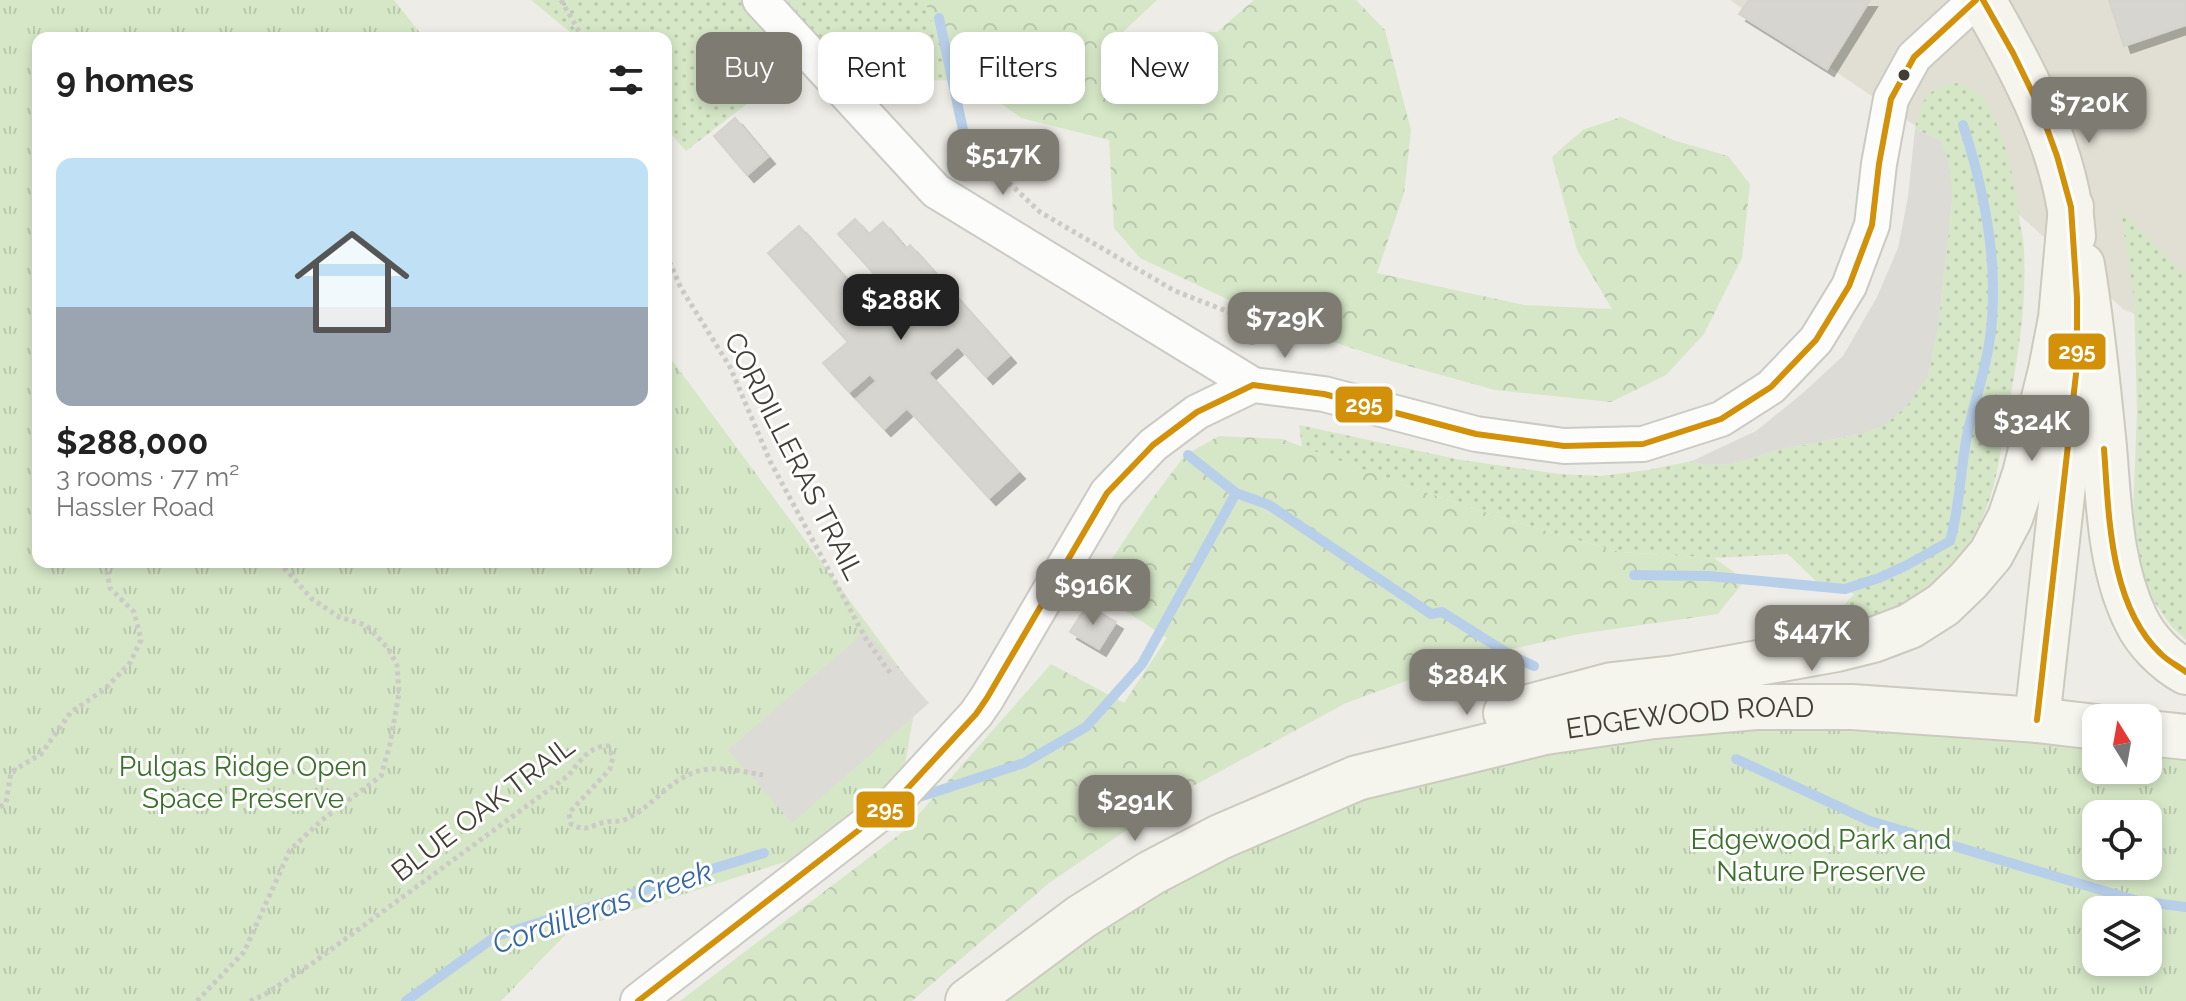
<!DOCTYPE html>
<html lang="en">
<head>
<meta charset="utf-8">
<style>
  body { margin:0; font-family:Raleway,sans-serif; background:#f2f2f2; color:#222; height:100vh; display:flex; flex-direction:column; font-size:30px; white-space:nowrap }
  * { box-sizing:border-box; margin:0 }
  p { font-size:26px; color:#767676 }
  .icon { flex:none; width:44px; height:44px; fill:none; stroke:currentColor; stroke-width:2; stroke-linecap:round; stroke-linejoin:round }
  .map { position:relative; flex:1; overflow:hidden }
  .panel { position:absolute; left:32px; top:32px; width:640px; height:536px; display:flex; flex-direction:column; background:#fff; border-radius:16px; box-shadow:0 4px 12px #0003 }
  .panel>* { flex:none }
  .top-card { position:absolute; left:696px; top:32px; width:760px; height:72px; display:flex; gap:16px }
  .needle { width:52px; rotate:349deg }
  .tools { position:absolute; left:2082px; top:704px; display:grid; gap:16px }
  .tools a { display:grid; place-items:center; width:80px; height:80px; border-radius:16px; background:#fff; box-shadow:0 4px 12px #0003; font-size:40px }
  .price { position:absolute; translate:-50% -68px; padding:0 18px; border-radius:16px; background:#7e7b72; color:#fff; font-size:26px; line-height:52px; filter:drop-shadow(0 2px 4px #0008) }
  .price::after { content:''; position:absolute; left:50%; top:48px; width:24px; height:18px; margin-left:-12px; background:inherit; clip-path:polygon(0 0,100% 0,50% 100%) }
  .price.active { background:#222; color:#fff }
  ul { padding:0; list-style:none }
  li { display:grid; align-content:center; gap:16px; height:424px; padding:0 24px }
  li+li { border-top:2px solid #e0e0e0 }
  li span { display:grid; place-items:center; height:248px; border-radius:16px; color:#555 }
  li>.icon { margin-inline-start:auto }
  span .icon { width:144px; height:144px; fill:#fffc; stroke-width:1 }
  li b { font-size:34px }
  h2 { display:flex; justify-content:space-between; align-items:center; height:96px; padding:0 24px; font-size:34px }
  .chip { padding:0 28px; border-radius:16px; background:#fff; box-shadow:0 4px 12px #0003; font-size:28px; line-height:72px }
  .chip.active { background:#7e7b72; color:#fff }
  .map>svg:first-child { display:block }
  .residential { fill:#e1dfd3 }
  .grass { fill:url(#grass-dots) }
  .forest { fill:url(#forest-crowns) }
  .park { fill:url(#park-tufts); fill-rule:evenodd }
  .parking { fill:#dcdbd6 }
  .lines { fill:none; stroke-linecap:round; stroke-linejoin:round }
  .stream { stroke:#b8cfea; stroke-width:10 }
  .building { fill:#d6d5cf; stroke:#d5d3cc; stroke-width:2; filter:url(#shadow) }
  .street-casing { stroke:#cbcac4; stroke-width:38 }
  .secondary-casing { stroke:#cccabe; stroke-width:48 }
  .path { stroke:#cbcac6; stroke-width:5; stroke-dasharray:4 4; stroke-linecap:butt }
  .street { stroke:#fcfcfb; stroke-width:34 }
  .secondary { stroke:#f5f4ed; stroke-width:44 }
  .bus-1-casing { stroke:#fff; stroke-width:12 }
  .bus-1 { stroke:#d3910a; stroke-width:6 }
  .bus-dot { fill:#423e34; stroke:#fff; stroke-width:3 }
  .labels { text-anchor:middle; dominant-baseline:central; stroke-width:6; stroke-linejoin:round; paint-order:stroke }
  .street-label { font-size:28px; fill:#423e34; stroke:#fff }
  .park-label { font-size:28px; fill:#3b702b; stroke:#fff }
  .water-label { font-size:30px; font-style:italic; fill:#3367a7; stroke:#fff }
  .line-badge { stroke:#fff; stroke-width:3 }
  .badge-label { font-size:22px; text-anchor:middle; font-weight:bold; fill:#fff }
</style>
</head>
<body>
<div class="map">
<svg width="2186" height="1001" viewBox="0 0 2186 1001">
  <defs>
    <pattern id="grass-dots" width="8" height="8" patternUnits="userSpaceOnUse" patternTransform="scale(2)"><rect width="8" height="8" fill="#d6e7c7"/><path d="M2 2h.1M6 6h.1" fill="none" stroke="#b9c7ac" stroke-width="1.8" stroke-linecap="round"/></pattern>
    <pattern id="forest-crowns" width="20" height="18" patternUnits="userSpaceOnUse" patternTransform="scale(2)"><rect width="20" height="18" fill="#d6e7c7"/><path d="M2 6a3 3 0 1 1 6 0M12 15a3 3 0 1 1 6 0" fill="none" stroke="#b9c7ac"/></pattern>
    <pattern id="park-tufts" width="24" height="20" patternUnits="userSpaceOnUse" patternTransform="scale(2)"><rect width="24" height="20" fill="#d6e7c7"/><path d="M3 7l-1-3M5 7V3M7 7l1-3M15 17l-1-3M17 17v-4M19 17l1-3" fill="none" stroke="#b9c7ac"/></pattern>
    <filter id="shadow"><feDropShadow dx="7" dy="7" stdDeviation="0" flood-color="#0004"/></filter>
  </defs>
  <rect width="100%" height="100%" fill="#edece6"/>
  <!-- residential -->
  <path class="residential" d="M1730 0H2186V336L2123 309 1938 141Z"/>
  <!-- grass -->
  <g class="grass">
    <path d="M531 0H926L929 17 969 80 880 81 832 38 686 151 666 128V38H577Z"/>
    <path d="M1959 83C1987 93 1992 112 2002 138 2011 162 2015 189 2019 215 2020 227 2024 239 2024 251 2027 309 2017 363 2006 420 2001 450 1997 481 1986 509 1978 532 1964 553 1948 571 1899 625 1836 628 1769 633L1764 623 1838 612 1854 594 1816 581 1788 554 1714 558 1619 552 1505 519 1401 484 1302 447 1299 425 1461 460 1560 474 1601 476 1648 470 1692 461 1704 465 1734 464 1777 450 1861 434 1928 376 1938 327 1953 194 1941 141 1915 129C1920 101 1928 85 1959 83Z"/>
    <path d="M2121 210 2186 275V640L2171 626 2145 588 2133 517 2137 411 2134 299Z"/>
  </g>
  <!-- forest -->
  <g class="forest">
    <path d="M926 0H1157L1123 32H1217L1254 0H1356L1385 30 1411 130 1404 193 1377 273 1524 305 1612 309 1577 250 1552 157 1583 130 1621 117 1673 140 1728 156 1750 184 1742 258 1704 334 1666 375 1611 402 1495 390 1398 363 1309 334 1227 299 1140 258 1114 228 1109 140 1021 118 969 80 929 17Z"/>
    <path d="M1219 436 1282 439 1401 484 1505 519 1619 552 1714 558 1745 580 1718 614 1579 634 1462 660 1344 704 1184 791 1049 883 912 1001H680L904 831 1051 664 1124 703 1167 638 1092 589 1147 506 1185 455Z"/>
  </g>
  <!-- park -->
  <g class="park">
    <path d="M0 0H394L424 38H38V562H666V352L924 701 915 707 894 827 569 931 501 1001H0Z"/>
    <path d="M1654 716 2096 727V770H2148V733L2186 737V1001H968L1220 837ZM2096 814H2148V866H2096ZM2096 910H2148V962H2096Z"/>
  </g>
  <!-- parking -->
  <g class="parking">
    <path d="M1915 129 1941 141 1948 160 1953 194 1938 327 1928 376 1907 406 1886 424 1861 434 1777 450 1734 464 1704 465 1692 461 1756 431 1804 392 1843 356 1877 297 1898 248 1908 197Z"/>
    <path d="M866 631 929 703 792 823 728 750Z"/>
  </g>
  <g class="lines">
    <!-- stream -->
    <g class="stream">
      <path d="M939 18 969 158"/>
      <path d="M1188 455 1236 493 1269 505 1431 614 1442 612 1512 656 1534 666"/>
      <path d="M1634 575 1708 576 1845 589 1879 578 1907 565 1950 541C1961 503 1960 464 1969 426 1978 390 1990 355 1992 318 1997 254 1983 186 1963 125"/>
      <path d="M1736 759 1870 821 2138 901 2186 907"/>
      <path d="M922 796 1024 763 1086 727 1142 664 1236 493"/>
      <path d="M406 1001 496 936 764 853"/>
    </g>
  </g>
  <!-- building -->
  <g class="building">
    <path d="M1749 0H1870L1827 69 1739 14Z"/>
    <path d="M2109 0H2186V25L2124 46Z"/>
    <path d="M735 118 768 157 747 175 714 136Z"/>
    <path d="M855 219 869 234 883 222 906 249 910 245 1009 356 986 377 958 346 928 373 1018 472 989 498 907 408 884 429 856 399 877 381 870 374 849 392 823 363 848 342 768 253 799 226 888 325 914 301 903 289 894 296 838 234Z"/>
    <path d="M1087 605 1116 622 1099 649 1070 632Z"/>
  </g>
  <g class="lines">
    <defs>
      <g id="street">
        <path d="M760 0 936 191 1253 385"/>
        <path d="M638 1001 895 802 976 714 987 698 1107 493 1153 445 1197 412 1253 385 1324 394 1476 434 1564 446 1643 444 1721 419 1771 387 1816 340 1849 286 1872 225 1879 164 1891 99 1914 57 1976 0"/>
      </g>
      <g id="secondary">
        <path d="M1983 0C2024 73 2067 150 2073 236"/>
        <path d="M2082 265C2092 325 2098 386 2104 447 2109 505 2110 567 2136 620 2146 641 2166 661 2186 672"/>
        <path d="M1506 713 1612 685 1675 678 1837 649 1873 640 1910 626 1943 605 1968 581 1991 554 2010 518 2025 474 2051 370 2061 318 2071 207"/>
        <path d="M2037 720 2077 360"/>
        <path d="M2148 733 2186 737"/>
        <path id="s1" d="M968 1001 1081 917 1151 873 1220 837 1357 778 1545 732 1654 716 1756 707H1852L2037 720 2096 727"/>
      </g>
    </defs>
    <!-- street casing -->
    <use href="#street" class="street-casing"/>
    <!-- secondary casing -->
    <use href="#secondary" class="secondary-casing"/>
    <!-- path -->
    <g class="path">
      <path d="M561 0 583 38"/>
      <path d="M959 165 992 167 1040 212 1175 291 1252 321V345"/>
      <path d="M666 254 681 288 730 367 770 461 866 639 891 674"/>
      <path d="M0 807 6 803 11 772 41 754 71 712 105 689 130 663 141 640 134 612 110 588 107 572 111 562"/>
      <path d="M197 1001 244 952 290 850 322 820 381 776 390 744 399 693 397 665 388 648 366 625 339 617 312 599 279 562"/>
      <path d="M250 1001 264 995 314 962 569 775C579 762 590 745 608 746L613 757 610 769 569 813 571 824C588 833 590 825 605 822 612 821 618 822 624 820 649 810 666 784 690 774 712 764 740 771 763 775"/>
    </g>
    <!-- street -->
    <use href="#street" class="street"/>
    <!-- secondary -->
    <use href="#secondary" class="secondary"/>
    <defs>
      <g id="bus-1">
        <path d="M1983 0 2013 53 2038 104 2057 156 2071 207 2077 298V365L2037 720"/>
        <path d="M2104 449C2109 514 2109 605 2161 654 2168 661 2178 666 2186 672"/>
        <path d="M638 1001 895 802 976 714 987 698 1107 493 1153 445 1197 412 1253 385 1324 394 1476 434 1564 446 1643 444 1721 419 1771 387 1816 340 1849 286 1872 225 1879 164 1891 99 1914 57 1976 0"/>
      </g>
    </defs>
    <!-- bus-1 casing -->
    <use href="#bus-1" class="bus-1-casing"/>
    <!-- bus-1 -->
    <use href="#bus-1" class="bus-1"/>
  </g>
  <!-- markers -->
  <circle class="bus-dot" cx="1904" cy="75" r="7"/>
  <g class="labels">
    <!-- street labels -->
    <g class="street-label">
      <text transform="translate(794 456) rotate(63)">CORDILLERAS TRAIL</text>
      <text stroke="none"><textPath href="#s1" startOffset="790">EDGEWOOD ROAD</textPath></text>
      <text transform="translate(483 809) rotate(-37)">BLUE OAK TRAIL</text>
    </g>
    <!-- park labels -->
    <g class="park-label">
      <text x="243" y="766">Pulgas Ridge Open<tspan x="243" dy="32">Space Preserve</tspan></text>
      <text x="1821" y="839">Edgewood Park and<tspan x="1821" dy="32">Nature Preserve</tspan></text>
    </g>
    <!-- water labels -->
    <g class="water-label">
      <text transform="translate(602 907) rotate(-19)">Cordilleras Creek</text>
    </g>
  </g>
  <g class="line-badge">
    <rect x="2047" y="332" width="60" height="39" rx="8" fill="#d3910a"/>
    <rect x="1334" y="385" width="60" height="39" rx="8" fill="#d3910a"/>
    <rect x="855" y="790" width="61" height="39" rx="8" fill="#d3910a"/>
  </g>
  <g class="badge-label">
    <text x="2077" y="359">295</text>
    <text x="1364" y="412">295</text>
    <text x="885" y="817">295</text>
  </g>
</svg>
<div class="tools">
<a><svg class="needle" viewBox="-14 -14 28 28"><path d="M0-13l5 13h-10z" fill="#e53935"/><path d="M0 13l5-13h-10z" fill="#767676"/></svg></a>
<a><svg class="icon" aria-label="locate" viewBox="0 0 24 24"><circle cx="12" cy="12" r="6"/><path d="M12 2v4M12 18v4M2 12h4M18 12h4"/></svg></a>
<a><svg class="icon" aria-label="layers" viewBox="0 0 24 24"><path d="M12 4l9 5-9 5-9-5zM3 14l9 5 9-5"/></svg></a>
</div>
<b class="price" style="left:2089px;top:145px">$720K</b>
<b class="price" style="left:1003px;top:197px">$517K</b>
<b class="price active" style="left:901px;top:342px">$288K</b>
<b class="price" style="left:1285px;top:360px">$729K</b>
<b class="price" style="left:2032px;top:463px">$324K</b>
<b class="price" style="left:1093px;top:627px">$916K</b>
<b class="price" style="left:1812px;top:673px">$447K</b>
<b class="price" style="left:1467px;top:717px">$284K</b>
<b class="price" style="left:1135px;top:843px">$291K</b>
<div class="top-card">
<a class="chip active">Buy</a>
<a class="chip">Rent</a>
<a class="chip">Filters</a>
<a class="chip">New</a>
</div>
<section class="panel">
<h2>9 homes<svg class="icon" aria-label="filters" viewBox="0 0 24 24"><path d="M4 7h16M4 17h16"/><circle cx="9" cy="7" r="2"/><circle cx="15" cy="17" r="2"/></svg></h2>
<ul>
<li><span style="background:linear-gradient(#bfe0f5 60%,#9aa5b1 0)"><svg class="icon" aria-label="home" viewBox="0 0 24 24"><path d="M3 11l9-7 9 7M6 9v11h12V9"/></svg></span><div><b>$288,000</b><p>3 rooms · 77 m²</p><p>Hassler Road</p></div></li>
</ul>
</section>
</div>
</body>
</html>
